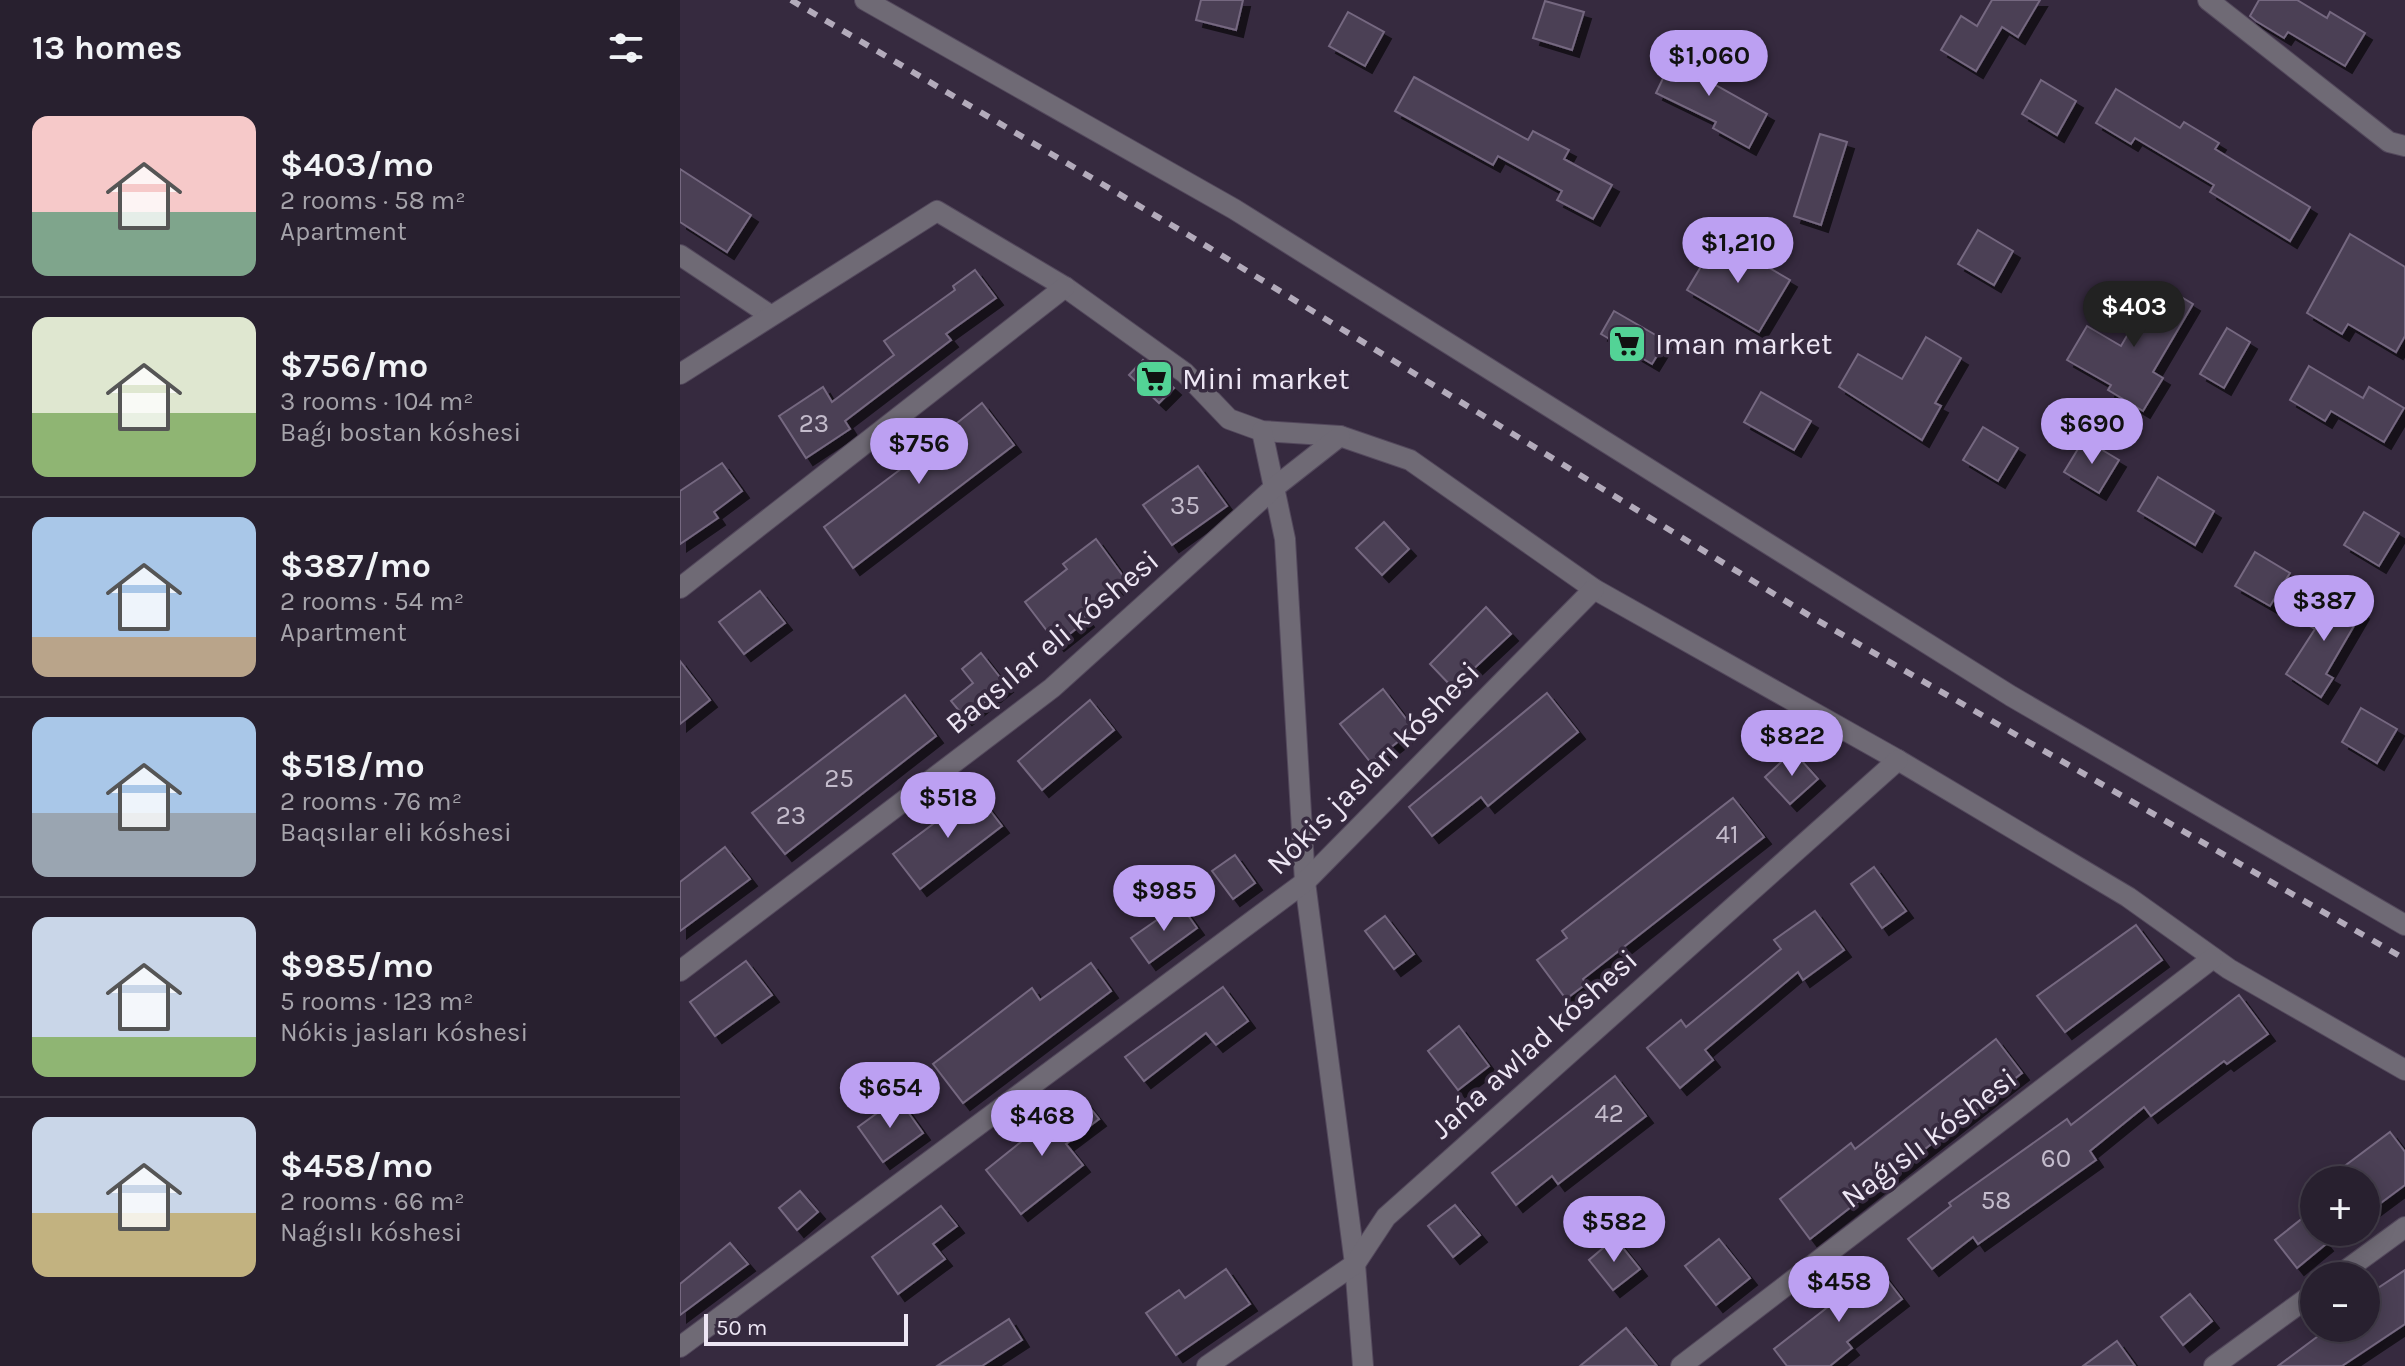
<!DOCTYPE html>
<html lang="en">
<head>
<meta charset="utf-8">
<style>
  body { margin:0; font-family:Karla,sans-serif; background:#342d3b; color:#f1f3f6; height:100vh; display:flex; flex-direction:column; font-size:30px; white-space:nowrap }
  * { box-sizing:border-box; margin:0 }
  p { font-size:26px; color:#a5a3aa }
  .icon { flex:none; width:44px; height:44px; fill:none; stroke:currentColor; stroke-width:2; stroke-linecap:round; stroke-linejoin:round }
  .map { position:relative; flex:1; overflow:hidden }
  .details { display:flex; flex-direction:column; background:#28202f; width:680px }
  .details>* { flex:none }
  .controls { position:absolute; left:1620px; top:1166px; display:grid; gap:16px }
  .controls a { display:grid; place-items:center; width:80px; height:80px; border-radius:50%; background:#28202f; box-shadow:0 4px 20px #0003,0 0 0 2px #443e4b; font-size:40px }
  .scale { position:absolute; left:24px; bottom:20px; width:204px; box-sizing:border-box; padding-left:8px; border:4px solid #ede6f4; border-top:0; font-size:22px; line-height:28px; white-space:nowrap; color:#ede6f4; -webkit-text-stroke:6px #362a3f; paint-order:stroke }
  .price { position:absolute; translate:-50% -68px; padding:0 18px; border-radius:28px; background:#bca0f2; color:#111; font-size:26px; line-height:52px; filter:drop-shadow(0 2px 4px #0008) }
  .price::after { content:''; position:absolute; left:50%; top:48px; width:24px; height:18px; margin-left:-12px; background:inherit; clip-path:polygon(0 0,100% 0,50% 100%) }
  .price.selected { background:#222; color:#fff }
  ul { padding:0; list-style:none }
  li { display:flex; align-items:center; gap:24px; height:200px; padding:0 32px }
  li+li { border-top:2px solid #443e4b }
  li span { display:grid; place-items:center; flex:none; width:224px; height:160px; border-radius:16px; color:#555 }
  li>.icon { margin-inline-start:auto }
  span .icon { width:96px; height:96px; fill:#fffc; stroke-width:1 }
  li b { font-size:34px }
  h2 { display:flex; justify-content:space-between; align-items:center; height:96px; padding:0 32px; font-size:34px }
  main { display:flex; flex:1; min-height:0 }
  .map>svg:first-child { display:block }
  .building { fill:#4b3f55; stroke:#756880; stroke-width:2; filter:url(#shadow) }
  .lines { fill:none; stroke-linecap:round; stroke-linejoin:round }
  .minor-casing { stroke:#53485c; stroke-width:22 }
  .minor { stroke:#6f6a75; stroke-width:20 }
  .rail { stroke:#b3abbb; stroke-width:6; stroke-dasharray:10 10; stroke-linecap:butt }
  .labels { text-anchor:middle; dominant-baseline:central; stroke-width:7; stroke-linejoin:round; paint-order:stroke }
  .number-label { font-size:26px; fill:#c4bccc }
  .poi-label { font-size:30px; fill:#ede6f4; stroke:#362a3f; text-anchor:start }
  .street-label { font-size:30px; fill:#ede6f4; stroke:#362a3f }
</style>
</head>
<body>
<main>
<section class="details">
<h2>13 homes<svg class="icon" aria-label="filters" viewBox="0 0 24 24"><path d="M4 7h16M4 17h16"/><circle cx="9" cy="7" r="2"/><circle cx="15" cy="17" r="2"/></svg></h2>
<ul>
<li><span style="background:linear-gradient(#f6c9c9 60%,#7fa58c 0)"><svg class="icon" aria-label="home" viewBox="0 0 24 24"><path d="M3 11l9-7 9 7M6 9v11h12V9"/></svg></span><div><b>$403/mo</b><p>2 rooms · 58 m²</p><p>Apartment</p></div></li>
<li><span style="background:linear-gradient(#dfe7d0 60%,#8fb573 0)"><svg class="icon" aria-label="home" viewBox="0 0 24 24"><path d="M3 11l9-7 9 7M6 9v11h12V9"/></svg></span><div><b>$756/mo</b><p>3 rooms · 104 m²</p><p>Baǵı bostan kóshesi</p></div></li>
<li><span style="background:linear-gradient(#a9c7e8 75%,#b9a48a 0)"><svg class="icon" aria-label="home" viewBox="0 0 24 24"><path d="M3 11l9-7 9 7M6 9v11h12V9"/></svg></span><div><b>$387/mo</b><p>2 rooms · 54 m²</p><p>Apartment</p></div></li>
<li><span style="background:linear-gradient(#a9c7e8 60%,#9aa5b1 0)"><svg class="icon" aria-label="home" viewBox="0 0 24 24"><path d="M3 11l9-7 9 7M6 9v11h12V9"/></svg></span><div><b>$518/mo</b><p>2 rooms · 76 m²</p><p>Baqsılar eli kóshesi</p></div></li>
<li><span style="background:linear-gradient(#c9d6e8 75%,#8fb573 0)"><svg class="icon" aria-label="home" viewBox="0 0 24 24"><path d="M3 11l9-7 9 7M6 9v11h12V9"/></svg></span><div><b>$985/mo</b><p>5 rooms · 123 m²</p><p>Nókis jasları kóshesi</p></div></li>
<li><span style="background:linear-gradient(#c9d6e8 60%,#c2b280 0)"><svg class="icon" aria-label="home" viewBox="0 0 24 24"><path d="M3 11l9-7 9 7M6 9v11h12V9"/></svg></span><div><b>$458/mo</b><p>2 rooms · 66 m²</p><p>Naǵıslı kóshesi</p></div></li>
</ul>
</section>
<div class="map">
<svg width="1725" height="1366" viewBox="0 0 1725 1366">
  <defs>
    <filter id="shadow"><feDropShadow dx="7" dy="7" stdDeviation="0" flood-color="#0009"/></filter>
  </defs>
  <rect width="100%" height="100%" fill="#362a3f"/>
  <!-- building -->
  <g class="building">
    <path d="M521 0H563L556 30 516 20Z"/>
    <path d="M1312 0H1360L1338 37 1322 27 1296 71 1261 50 1281 16 1297 26Z"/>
    <path d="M1579 0H1617L1647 18 1650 12 1685 33 1665 66 1608 32 1604 38 1576 21 1570 16Z"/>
    <path d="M865 1 904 12 892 50 853 38Z"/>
    <path d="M668 12 704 32 685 66 649 46Z"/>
    <path d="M999 45 1026 58 1018 75 1087 114 1069 148 1033 128 1036 122 976 93Z"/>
    <path d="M734 77 848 140 853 131 889 150 884 159 932 185 913 219 877 200 882 191 818 156 813 165 715 111Z"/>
    <path d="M1361 80 1396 101 1377 135 1342 114Z"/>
    <path d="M1436 89 1500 128 1504 122 1539 143 1535 149 1630 207 1610 241 1530 192 1534 185 1455 138 1451 144 1416 123Z"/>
    <path d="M1140 134 1167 142 1141 225 1114 216Z"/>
    <path d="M0 169 71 215 47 252 0 222Z"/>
    <path d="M1298 230 1333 251 1314 285 1278 264Z"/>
    <path d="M1670 234 1725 267V336L1716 352 1668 324 1662 334 1627 313Z"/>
    <path d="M1038 238 1110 280 1079 332 1007 290Z"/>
    <path d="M295 270 316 298 266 334 271 340 165 421 170 429 126 458 99 416 143 387 152 402 214 355 204 341 275 290 273 286Z"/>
    <path d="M1478 283 1513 304 1473 372 1483 378 1463 411 1428 390 1431 385 1387 360 1407 326 1441 346Z"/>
    <path d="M934 311 986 341 972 364 921 334Z"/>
    <path d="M1547 328 1570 342 1544 388 1520 374Z"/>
    <path d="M1246 337 1281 358 1255 403 1261 406 1242 440 1159 387 1178 354 1222 379Z"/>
    <path d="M463 360 494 388 479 403 449 375Z"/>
    <path d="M1629 366 1683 398 1689 387 1724 408 1704 442 1651 411 1645 421 1610 400Z"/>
    <path d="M1081 392 1131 421 1114 450 1064 422Z"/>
    <path d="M302 403 334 445 173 568 144 527 274 429 272 427Z"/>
    <path d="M1303 427 1338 448 1318 481 1283 460Z"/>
    <path d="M1404 439 1439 460 1419 493 1384 472Z"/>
    <path d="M42 463 62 491 34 512 38 518 0 544V491Z"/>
    <path d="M518 466 547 506 492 545 463 505Z"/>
    <path d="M1478 477 1534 511 1515 545 1458 511Z"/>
    <path d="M1684 512 1719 533 1699 566 1664 545Z"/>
    <path d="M704 522 729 549 702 575 676 548Z"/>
    <path d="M416 539 446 580 402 614 407 620 377 644 345 602 387 569 383 564Z"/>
    <path d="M1575 552 1610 573 1590 606 1555 586Z"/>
    <path d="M80 591 105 623 64 654 39 622Z"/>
    <path d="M1647 591 1682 612 1646 674 1653 678 1641 697 1606 674 1635 629 1628 625Z"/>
    <path d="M806 607 831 634 773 688 750 664Z"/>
    <path d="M301 653 326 685 285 718 271 701 293 683 282 669Z"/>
    <path d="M0 661 30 700 0 724Z"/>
    <path d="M703 689 734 729 691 763 660 724Z"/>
    <path d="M867 693 898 732 808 806 801 797 752 836 729 807Z"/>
    <path d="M225 695 256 736 105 854 72 813Z"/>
    <path d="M410 700 434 730 362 790 338 761Z"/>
    <path d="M1681 708 1717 729 1697 763 1662 742Z"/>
    <path d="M1113 751 1138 779 1110 804 1085 777Z"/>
    <path d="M296 792 322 826 240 889 213 854Z"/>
    <path d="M1053 798 1084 837 903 979 906 984 886 999 857 960 887 938 882 931Z"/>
    <path d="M45 847 70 879 0 931V882Z"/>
    <path d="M555 855 575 883 553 899 532 871Z"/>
    <path d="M1194 867 1226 911 1202 928 1171 884Z"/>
    <path d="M500 904 517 928 469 963 451 938Z"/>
    <path d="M1135 911 1164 950 1123 980 1118 972 1025 1050 1033 1060 1000 1088 967 1048 1001 1020 1006 1027 1101 949 1094 940Z"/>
    <path d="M705 916 734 954 714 969 685 931Z"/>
    <path d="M1456 925 1482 960 1385 1032 1357 996Z"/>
    <path d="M66 961 92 995 35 1036 10 1002Z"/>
    <path d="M411 963 431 991 283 1103 253 1064 352 988 360 1000Z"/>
    <path d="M543 987 568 1021 536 1045 526 1033 464 1081 445 1057Z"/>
    <path d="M1559 995 1588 1034 1547 1064 1544 1061 1471 1116 1464 1107 1410 1151 1416 1160 1298 1244 1293 1237 1252 1269 1228 1239 1271 1206 1269 1203 1387 1119 1391 1125Z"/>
    <path d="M779 1026 809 1066 778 1090 748 1051Z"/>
    <path d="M1316 1039 1342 1073 1130 1239 1100 1199 1171 1143 1175 1149Z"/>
    <path d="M935 1076 966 1116 878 1184 872 1176 836 1205 812 1173Z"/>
    <path d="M218 1098 243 1133 203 1162 178 1127Z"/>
    <path d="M403 1099 419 1119 386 1144 403 1165 341 1214 306 1170 368 1120 370 1123Z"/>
    <path d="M1710 1132 1725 1152V1185L1686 1214V1180H1646Z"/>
    <path d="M120 1191 138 1212 117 1230 99 1208Z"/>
    <path d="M775 1205 800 1235 773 1257 748 1226Z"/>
    <path d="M261 1206 277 1226 253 1244 265 1259 218 1294 192 1257Z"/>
    <path d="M1624 1217 1646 1244 1617 1268 1595 1240Z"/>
    <path d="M935 1238 960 1269 933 1290 909 1260Z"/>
    <path d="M1039 1239 1070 1278 1036 1305 1005 1266Z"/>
    <path d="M50 1243 68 1264 0 1315V1284Z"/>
    <path d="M1198 1268 1222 1299 1167 1342 1172 1348 1150 1366H1107L1094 1349Z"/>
    <path d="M546 1269 570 1304 496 1355 466 1313 499 1290 505 1298Z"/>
    <path d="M1725 1270V1324L1662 1366H1598L1649 1328H1686V1296Z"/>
    <path d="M1510 1294 1532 1321 1503 1345 1481 1317Z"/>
    <path d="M329 1319 342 1340 302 1366H257Z"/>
    <path d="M946 1328 977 1366H900Z"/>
    <path d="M1437 1341 1455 1366H1403Z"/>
  </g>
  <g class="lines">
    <defs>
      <g id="minor">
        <path d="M185 0 554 209 1331 696 1725 925"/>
        <path d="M1528 0 1709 142 1725 146"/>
        <path d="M0 255 90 315"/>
        <path d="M0 374 257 211 385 287 505 373 549 419 582 431 660 436 730 460 914 589 1218 760 1448 897 1549 969 1725 1070"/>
        <path d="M582 431 605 539 625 882 675 1264 683 1366"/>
        <path d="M0 588 385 287"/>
        <path d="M0 971 372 688 595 487 660 436"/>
        <path d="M1658 1276 1725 1227"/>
        <path d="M0 1347 625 882 914 589"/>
        <path d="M527 1366 675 1264 706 1217 1218 760"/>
        <path d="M1001 1366 1533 958"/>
        <path d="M1534 1366 1634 1293"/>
      </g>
    </defs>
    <!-- minor casing -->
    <use href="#minor" class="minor-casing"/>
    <!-- minor -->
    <use href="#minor" class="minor"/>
    <!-- rail -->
    <path class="rail" d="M111 0 510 236 1130 616 1725 959"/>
  </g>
  <!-- icons -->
  <defs>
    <symbol id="supermarket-square" viewBox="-11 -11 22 22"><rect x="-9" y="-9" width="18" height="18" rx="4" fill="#53d396" stroke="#362a3f"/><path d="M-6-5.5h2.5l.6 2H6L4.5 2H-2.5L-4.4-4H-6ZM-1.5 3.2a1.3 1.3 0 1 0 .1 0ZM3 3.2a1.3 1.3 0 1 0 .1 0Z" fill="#111"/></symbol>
  </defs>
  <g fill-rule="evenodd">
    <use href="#supermarket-square" x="925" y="322" width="44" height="44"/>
    <use href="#supermarket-square" x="452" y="357" width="44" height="44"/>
  </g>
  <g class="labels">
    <!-- number labels -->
    <g class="number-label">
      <text x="134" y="423">23</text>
      <text x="505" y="505">35</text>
      <text x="159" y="778">25</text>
      <text x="111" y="815">23</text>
      <text x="1047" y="834">41</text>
      <text x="929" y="1113">42</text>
      <text x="1376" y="1158">60</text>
      <text x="1316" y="1200">58</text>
    </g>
    <!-- poi labels -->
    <g class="poi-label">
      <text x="975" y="344">Iman market</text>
      <text x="502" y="379">Mini market</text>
    </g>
    <!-- street labels -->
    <g class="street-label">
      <text transform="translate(372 642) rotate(-40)">Baqsılar eli kóshesi</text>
      <text transform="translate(693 768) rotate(-45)">Nókis jasları kóshesi</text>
      <text transform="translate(854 1044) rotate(-42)">Jańa awlad kóshesi</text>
      <text transform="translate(1249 1138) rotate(-37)">Naǵıslı kóshesi</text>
    </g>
  </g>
</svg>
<div class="controls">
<a>+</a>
<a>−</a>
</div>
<div class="scale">50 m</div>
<b class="price" style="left:1029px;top:98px">$1,060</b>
<b class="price" style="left:1058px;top:285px">$1,210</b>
<b class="price selected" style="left:1454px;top:349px">$403</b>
<b class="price" style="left:1412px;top:466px">$690</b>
<b class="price" style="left:239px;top:486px">$756</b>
<b class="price" style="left:1644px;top:643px">$387</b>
<b class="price" style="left:1112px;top:778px">$822</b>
<b class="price" style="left:268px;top:840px">$518</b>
<b class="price" style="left:484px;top:933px">$985</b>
<b class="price" style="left:210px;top:1130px">$654</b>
<b class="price" style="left:362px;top:1158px">$468</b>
<b class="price" style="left:934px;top:1264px">$582</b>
<b class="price" style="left:1159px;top:1324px">$458</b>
</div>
</main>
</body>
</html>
